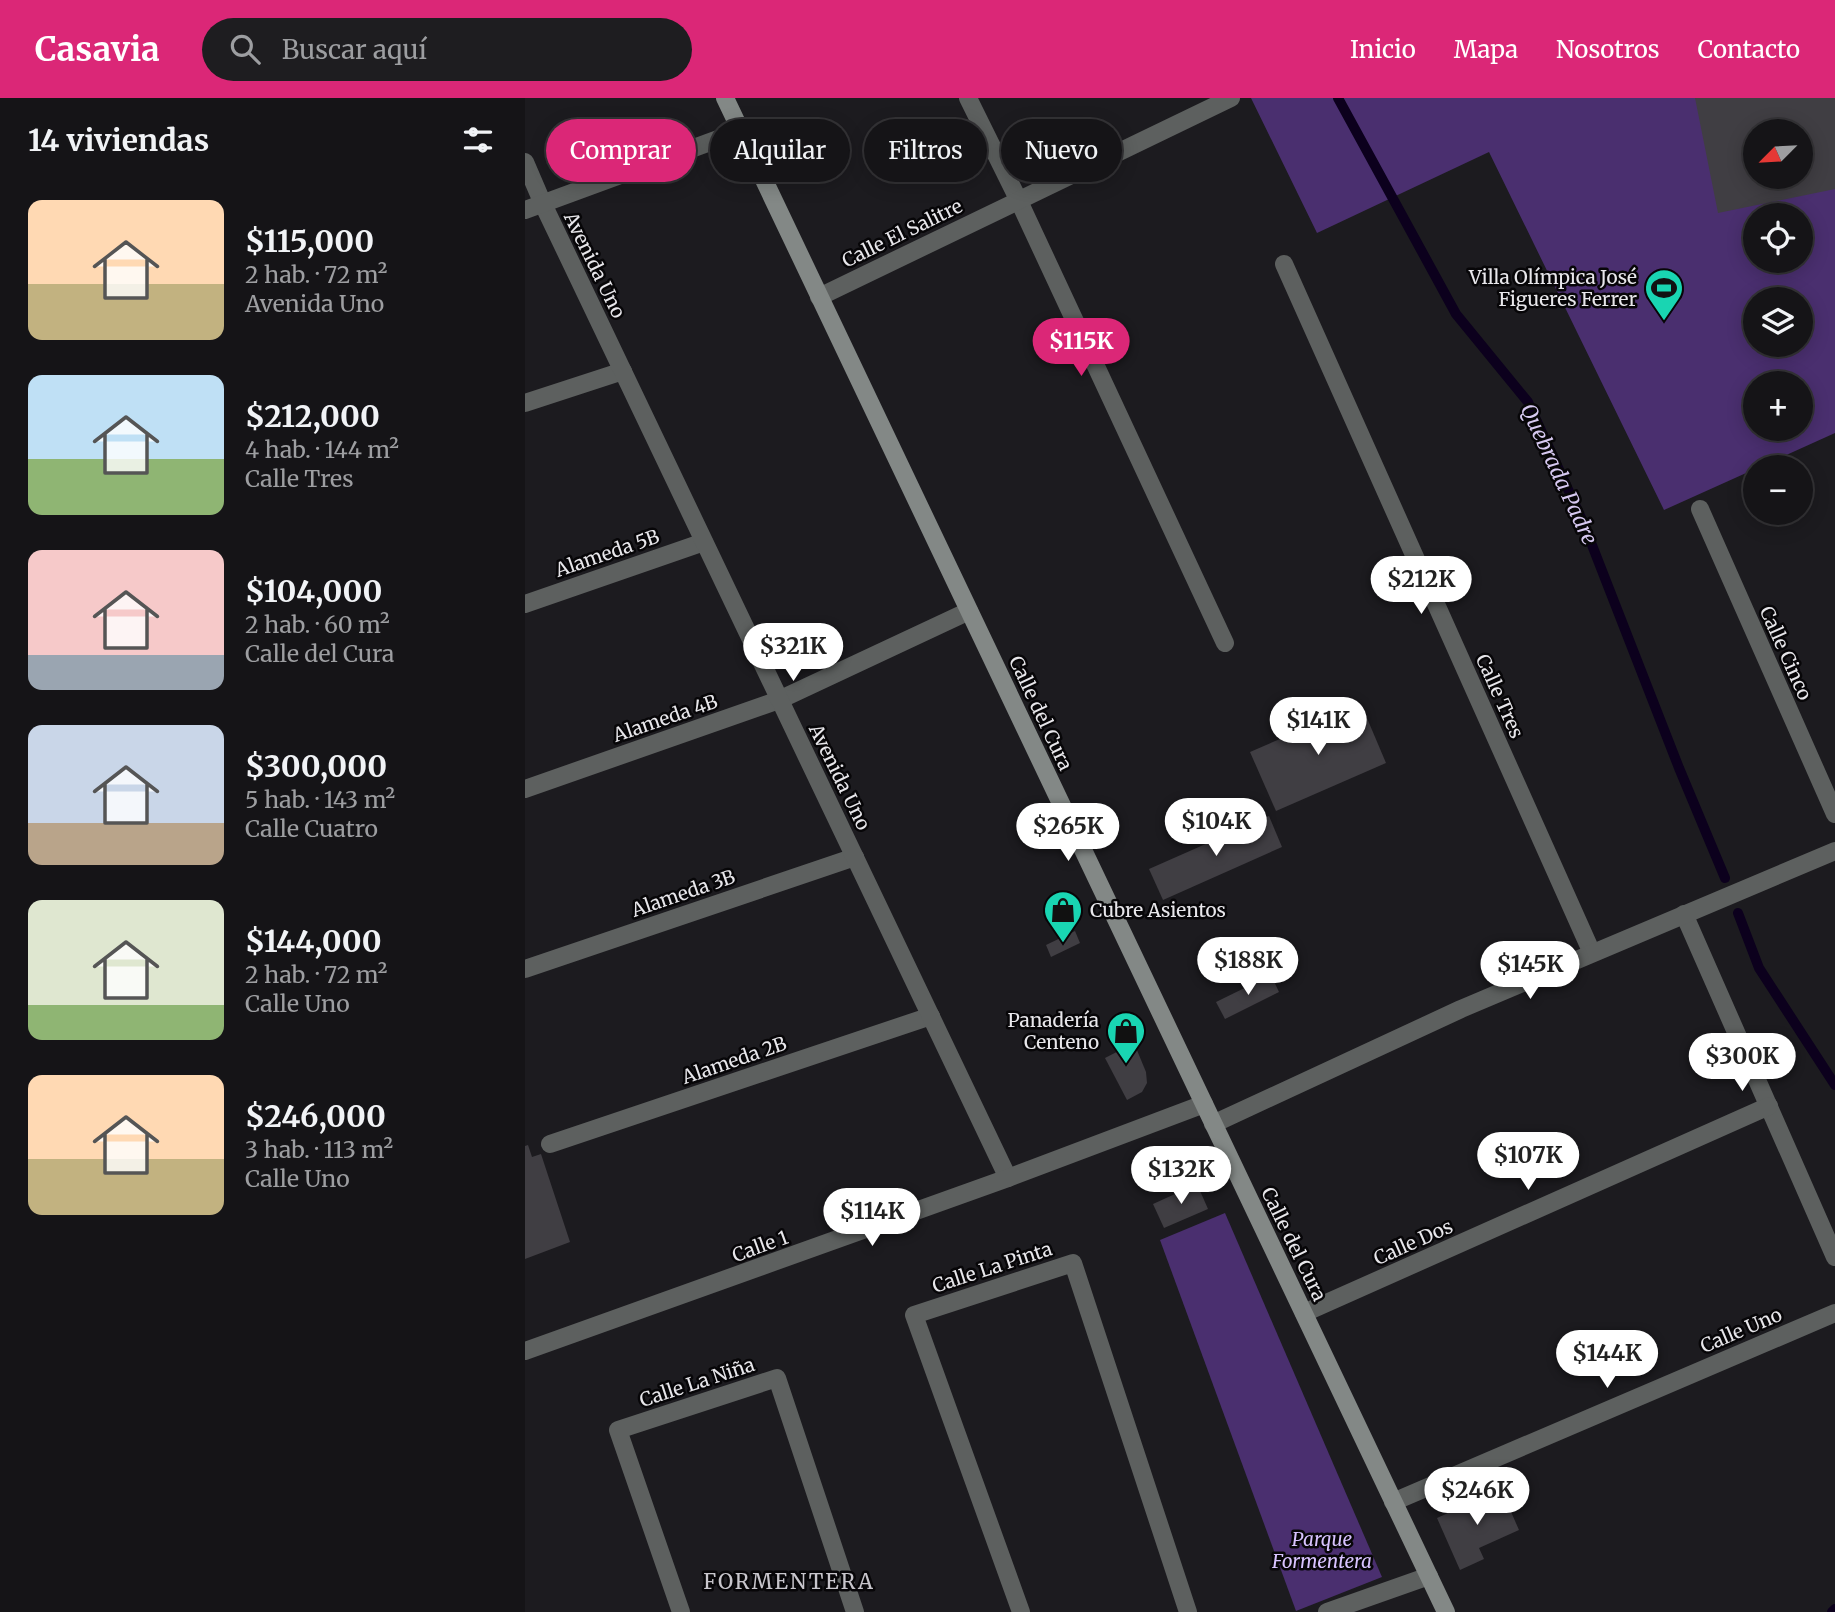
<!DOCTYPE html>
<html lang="es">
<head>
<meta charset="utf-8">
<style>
  body { margin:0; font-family:Merriweather,serif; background:#1e1d20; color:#f1f3f6; height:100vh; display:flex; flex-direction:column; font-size:26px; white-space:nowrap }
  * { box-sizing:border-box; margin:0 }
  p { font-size:23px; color:#9d9ea1 }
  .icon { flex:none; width:38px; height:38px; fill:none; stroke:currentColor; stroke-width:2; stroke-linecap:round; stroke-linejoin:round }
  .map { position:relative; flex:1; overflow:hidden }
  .details { display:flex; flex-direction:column; background:#151417; width:525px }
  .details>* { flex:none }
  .banner { position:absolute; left:21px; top:21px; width:665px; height:63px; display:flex; gap:14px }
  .needle { width:46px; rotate:246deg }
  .fabs { position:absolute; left:1218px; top:21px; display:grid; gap:14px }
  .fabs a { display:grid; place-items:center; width:70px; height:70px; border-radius:50%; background:#151417; box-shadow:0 4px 18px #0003,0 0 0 2px #343336; font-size:35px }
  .price { position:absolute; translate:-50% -60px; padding:0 16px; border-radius:24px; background:#fff; color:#222; font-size:23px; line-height:46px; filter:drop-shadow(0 2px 4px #0008) }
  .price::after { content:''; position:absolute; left:50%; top:42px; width:21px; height:16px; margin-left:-10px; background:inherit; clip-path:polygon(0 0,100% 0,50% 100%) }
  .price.current { background:#db2777; color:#fff }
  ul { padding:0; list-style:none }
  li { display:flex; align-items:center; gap:21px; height:175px; padding:0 28px }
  li span { display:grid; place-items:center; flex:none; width:196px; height:140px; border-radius:14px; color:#555 }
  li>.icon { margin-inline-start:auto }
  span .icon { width:84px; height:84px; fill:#fffc; stroke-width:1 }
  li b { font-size:30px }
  h2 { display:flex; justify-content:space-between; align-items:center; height:84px; padding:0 28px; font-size:30px }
  .chip { padding:0 24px; border-radius:32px; background:#151417; box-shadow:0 4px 18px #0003,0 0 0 2px #343336; font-size:24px; line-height:63px }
  .chip.current { background:#db2777; color:#fff }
  header { display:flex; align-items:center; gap:42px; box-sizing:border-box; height:98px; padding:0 35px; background:#db2777; color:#fff }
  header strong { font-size:33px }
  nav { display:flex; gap:38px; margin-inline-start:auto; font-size:24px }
  .search { width:490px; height:63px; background:#1e1d20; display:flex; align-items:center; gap:18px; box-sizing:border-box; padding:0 24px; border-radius:38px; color:#9d9ea1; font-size:26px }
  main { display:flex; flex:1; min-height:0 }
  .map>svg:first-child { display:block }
  .green { fill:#4a2f6f; fill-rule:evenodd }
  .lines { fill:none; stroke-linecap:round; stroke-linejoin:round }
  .stream { stroke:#0c001d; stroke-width:10 }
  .building { fill:#403e43; fill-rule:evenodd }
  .lane { stroke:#5d605f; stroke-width:18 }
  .street { stroke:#5d605f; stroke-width:18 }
  .secondary { stroke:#838886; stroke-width:18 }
  .labels { text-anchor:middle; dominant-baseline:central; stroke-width:5; stroke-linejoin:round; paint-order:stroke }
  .street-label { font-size:19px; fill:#e8e7eb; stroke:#070608 }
  .poi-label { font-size:19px; fill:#e8e7eb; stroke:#070608; text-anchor:end }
  .park-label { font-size:19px; font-style:italic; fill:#d8c3ff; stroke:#070608 }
  .water-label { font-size:21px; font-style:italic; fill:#d6c8f0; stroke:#070608 }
  .neighbourhood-label { font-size:21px; letter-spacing:2px; fill:#c7c5cb; stroke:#070608 }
</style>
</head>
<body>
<header>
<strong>Casavia</strong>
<div class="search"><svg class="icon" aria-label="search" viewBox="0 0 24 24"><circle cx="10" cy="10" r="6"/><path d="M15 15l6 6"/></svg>Buscar aquí</div>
<nav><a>Inicio</a><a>Mapa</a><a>Nosotros</a><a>Contacto</a></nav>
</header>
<main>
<section class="details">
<h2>14 viviendas<svg class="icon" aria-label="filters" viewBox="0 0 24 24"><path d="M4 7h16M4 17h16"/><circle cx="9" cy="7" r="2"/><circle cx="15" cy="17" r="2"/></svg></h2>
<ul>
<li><span style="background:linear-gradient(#ffd9b3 60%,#c2b280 0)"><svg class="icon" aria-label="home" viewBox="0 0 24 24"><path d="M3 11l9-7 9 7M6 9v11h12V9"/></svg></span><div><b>$115,000</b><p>2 hab. · 72 m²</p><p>Avenida Uno</p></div></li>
<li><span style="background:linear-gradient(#bfe0f5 60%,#8fb573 0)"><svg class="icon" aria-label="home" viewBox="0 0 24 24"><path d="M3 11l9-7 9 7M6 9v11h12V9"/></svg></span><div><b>$212,000</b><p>4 hab. · 144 m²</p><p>Calle Tres</p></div></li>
<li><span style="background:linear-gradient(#f6c9c9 75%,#9aa5b1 0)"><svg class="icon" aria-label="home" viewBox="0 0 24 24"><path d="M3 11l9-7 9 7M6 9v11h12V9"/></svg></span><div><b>$104,000</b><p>2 hab. · 60 m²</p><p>Calle del Cura</p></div></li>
<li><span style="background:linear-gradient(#c9d6e8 70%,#b9a48a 0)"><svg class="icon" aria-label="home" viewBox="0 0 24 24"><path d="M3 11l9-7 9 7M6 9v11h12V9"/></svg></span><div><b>$300,000</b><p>5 hab. · 143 m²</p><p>Calle Cuatro</p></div></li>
<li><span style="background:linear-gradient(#dfe7d0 75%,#8fb573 0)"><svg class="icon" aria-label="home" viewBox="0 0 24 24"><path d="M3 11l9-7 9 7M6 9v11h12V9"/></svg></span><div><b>$144,000</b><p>2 hab. · 72 m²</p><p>Calle Uno</p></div></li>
<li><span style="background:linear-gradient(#ffd9b3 60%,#c2b280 0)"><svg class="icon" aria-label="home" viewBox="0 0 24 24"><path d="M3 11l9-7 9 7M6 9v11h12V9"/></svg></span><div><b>$246,000</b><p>3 hab. · 113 m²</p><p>Calle Uno</p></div></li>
</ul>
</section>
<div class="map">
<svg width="1310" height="1514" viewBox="0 0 1310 1514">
  <rect width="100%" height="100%" fill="#1c1b1f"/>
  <!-- green -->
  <g class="green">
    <path d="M726 0H1310V335L1235 369H1230V371L1139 412 964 54 792 135ZM1230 33H1276V79H1230ZM1230 117H1276V163H1230ZM1230 201H1276V247H1230ZM1230 285H1276V331H1230Z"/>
    <path d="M700 1115 857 1479 771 1513 635 1142Z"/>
  </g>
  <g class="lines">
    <!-- stream -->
    <g class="stream">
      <path d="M813 0 931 216 1003 304 1058 424 1154 670 1200 780"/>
      <path d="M1213 815 1234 870 1310 987"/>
      <path d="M1307 1514 1310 1511"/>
    </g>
  </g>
  <!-- building -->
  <g class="building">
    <path d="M1170 0H1310V91L1193 115ZM1230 33H1276V79H1230Z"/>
    <path d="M836 606 861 665 751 713 725 654Z"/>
    <path d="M744 718 757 749 638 802 624 771Z"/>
    <path d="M550 833 555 845 526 859 521 847Z"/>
    <path d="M746 877 754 894 700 921 691 904Z"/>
    <path d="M609 945 621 974 622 985 617 994 602 1002 580 960Z"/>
    <path d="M3 1047 7 1059 16 1056 45 1144 0 1161V1048Z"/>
    <path d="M672 1086 683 1111 639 1130 628 1106Z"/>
    <path d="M976 1391 994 1432 954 1450 959 1461 935 1472 912 1420Z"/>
  </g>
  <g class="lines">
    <!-- lane -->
    <g class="lane">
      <path d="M0 64 18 106"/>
      <path d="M0 305 98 273"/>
      <path d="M0 506 179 444"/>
      <path d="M0 691 254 602 444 513"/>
      <path d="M0 871 330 759"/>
      <path d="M25 1046 406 918"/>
      <path d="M156 1514 93 1332 252 1280 330 1514"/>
      <path d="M496 1514 389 1217 548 1165 663 1514"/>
    </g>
    <!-- street -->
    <g class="street">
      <path d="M443 0 493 101 700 545"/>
      <path d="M18 106 483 1080"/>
      <path d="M0 112 215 33"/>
      <path d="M759 166 1067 855"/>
      <path d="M294 199 706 0"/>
      <path d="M1175 411 1310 716"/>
      <path d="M1159 816 1310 1159"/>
      <path d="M688 1026 936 911 1310 753"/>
      <path d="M779 1215 1244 1008"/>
      <path d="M0 1253 483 1080 679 1006"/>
      <path d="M868 1404 1310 1215"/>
      <path d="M802 1514 904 1478"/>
    </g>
    <!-- secondary -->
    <path class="secondary" d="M200 0 921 1514"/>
  </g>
  <!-- icons -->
  <defs>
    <symbol id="stadium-pin" viewBox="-11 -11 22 30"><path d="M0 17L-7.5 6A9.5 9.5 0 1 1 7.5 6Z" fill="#19d5b2" stroke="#070608"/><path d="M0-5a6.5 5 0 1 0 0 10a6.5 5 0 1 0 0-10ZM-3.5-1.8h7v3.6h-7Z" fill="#111"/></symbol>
    <symbol id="shop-pin" viewBox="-11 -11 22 30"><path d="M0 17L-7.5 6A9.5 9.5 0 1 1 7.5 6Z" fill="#19d5b2" stroke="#070608"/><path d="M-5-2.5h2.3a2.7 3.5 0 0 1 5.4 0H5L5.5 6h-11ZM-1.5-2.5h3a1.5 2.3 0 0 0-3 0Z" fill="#111"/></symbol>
  </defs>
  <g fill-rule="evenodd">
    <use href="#stadium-pin" x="1117" y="168" width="44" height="60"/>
    <use href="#shop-pin" x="516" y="790" width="44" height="60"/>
    <use href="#shop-pin" x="579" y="911" width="44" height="60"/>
  </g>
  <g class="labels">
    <!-- street labels -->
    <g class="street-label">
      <text transform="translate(377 135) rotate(-26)">Calle El Salitre</text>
      <text transform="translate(70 167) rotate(64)">Avenida Uno</text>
      <text transform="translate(82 455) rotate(-19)">Alameda 5B</text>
      <text transform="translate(1261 555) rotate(66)">Calle Cinco</text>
      <text transform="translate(975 598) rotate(66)">Calle Tres</text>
      <text transform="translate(516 615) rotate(65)">Calle del Cura</text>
      <text transform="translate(140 620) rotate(-19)">Alameda 4B</text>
      <text transform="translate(315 679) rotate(64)">Avenida Uno</text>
      <text transform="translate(158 795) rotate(-19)">Alameda 3B</text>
      <text transform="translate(209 962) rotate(-19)">Alameda 2B</text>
      <text transform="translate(888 1144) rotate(-24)">Calle Dos</text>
      <text transform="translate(769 1146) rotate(64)">Calle del Cura</text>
      <text transform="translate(235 1148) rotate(-20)">Calle 1</text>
      <text transform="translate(467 1169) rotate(-18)">Calle La Pinta</text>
      <text transform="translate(1216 1232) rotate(-23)">Calle Uno</text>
      <text transform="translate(172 1284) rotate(-18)">Calle La Niña</text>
    </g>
    <!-- poi labels -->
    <g class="poi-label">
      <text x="1112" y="179">Villa Olímpica José<tspan x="1112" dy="22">Figueres Ferrer</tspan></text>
      <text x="565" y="812" text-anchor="start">Cubre Asientos</text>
      <text x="574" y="922">Panadería<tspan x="574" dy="22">Centeno</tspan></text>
    </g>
    <!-- park labels -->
    <g class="park-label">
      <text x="797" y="1441">Parque<tspan x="797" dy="22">Formentera</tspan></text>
    </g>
    <!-- water labels -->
    <g class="water-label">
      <text transform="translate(1034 376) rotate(65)">Quebrada Padre</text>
    </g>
    <!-- neighbourhood labels -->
    <g class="neighbourhood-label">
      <text x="264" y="1483">FORMENTERA</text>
    </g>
  </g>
</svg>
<div class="fabs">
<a><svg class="needle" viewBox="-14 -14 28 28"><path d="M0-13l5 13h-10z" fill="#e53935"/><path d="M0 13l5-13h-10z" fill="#9d9ea1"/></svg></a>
<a><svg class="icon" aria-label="locate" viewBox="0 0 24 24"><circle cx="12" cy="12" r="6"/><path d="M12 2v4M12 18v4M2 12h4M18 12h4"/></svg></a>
<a><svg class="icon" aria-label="layers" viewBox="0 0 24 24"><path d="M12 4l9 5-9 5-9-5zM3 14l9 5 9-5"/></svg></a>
<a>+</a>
<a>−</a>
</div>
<b class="price current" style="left:556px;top:280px">$115K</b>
<b class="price" style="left:896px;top:518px">$212K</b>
<b class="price" style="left:268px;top:585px">$321K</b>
<b class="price" style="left:793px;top:659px">$141K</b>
<b class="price" style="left:691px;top:760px">$104K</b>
<b class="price" style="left:543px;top:765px">$265K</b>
<b class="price" style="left:723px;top:899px">$188K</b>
<b class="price" style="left:1005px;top:903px">$145K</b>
<b class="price" style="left:1217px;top:995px">$300K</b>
<b class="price" style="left:1003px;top:1094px">$107K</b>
<b class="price" style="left:656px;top:1108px">$132K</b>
<b class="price" style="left:347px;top:1150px">$114K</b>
<b class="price" style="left:1082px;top:1292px">$144K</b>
<b class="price" style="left:952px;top:1429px">$246K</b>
<div class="banner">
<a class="chip current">Comprar</a>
<a class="chip">Alquilar</a>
<a class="chip">Filtros</a>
<a class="chip">Nuevo</a>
</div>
</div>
</main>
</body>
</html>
